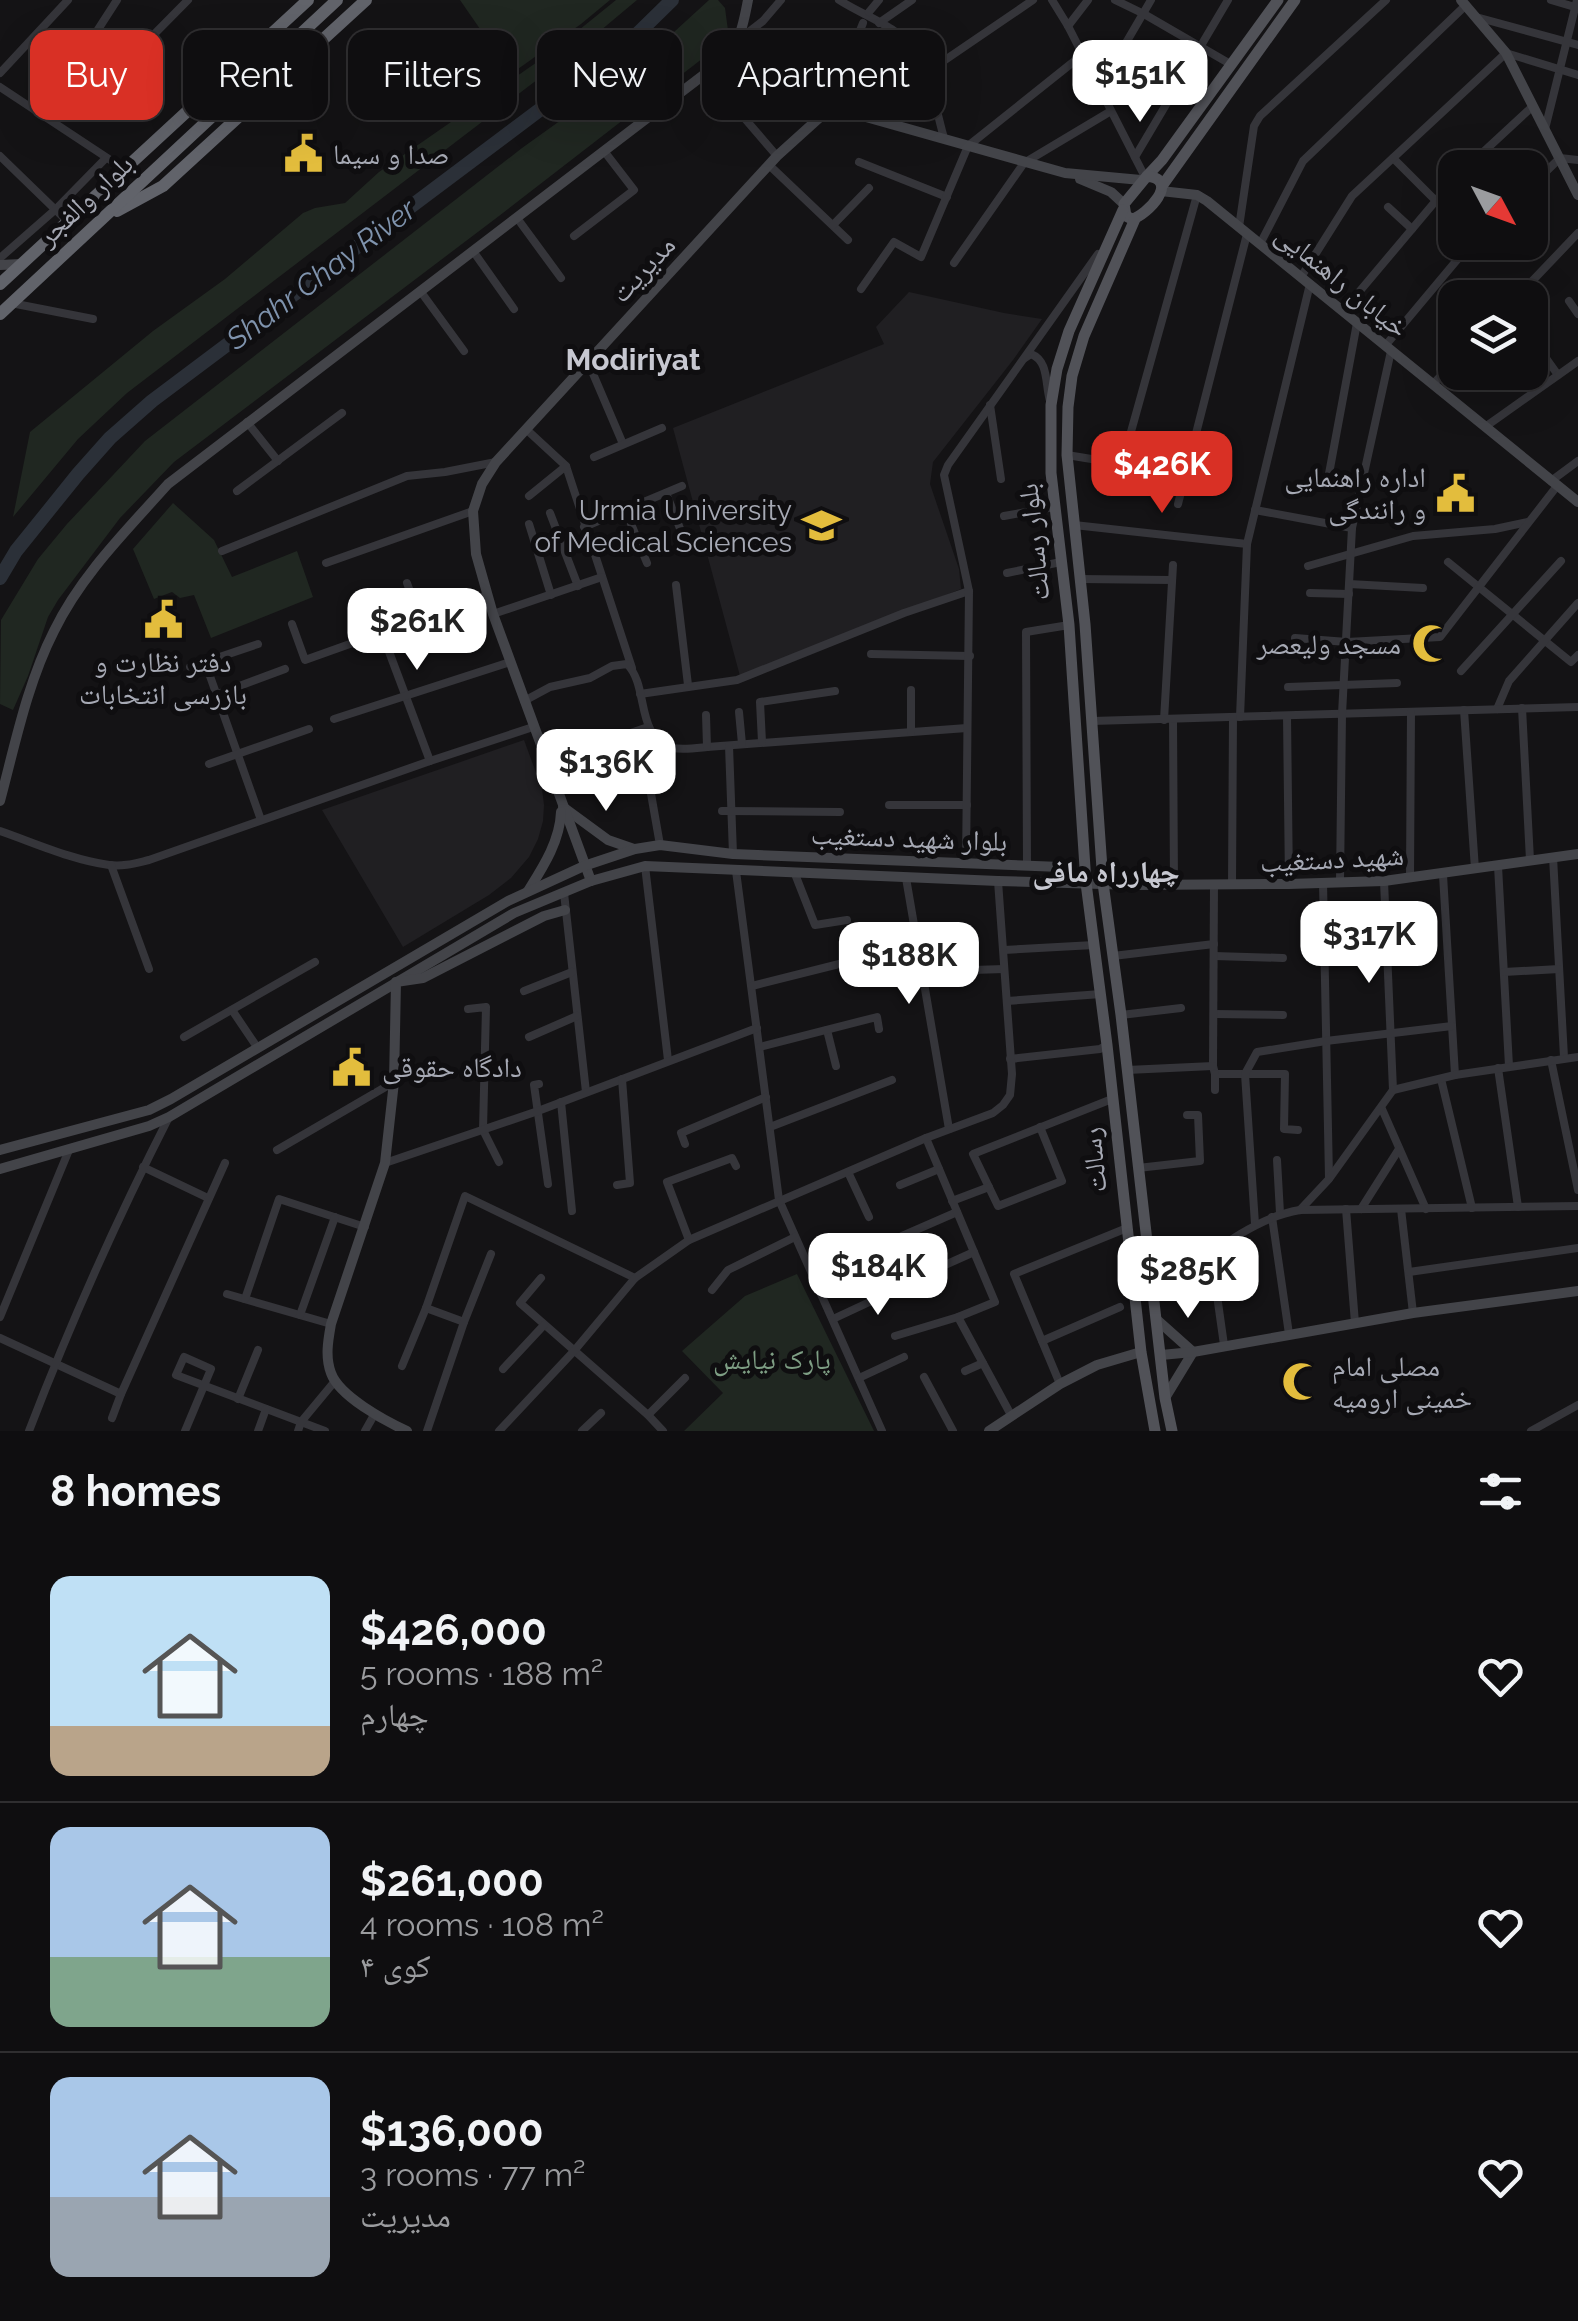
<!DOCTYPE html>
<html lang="en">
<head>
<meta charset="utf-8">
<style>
  body { margin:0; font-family:Raleway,"Noto Naskh Arabic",sans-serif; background:#181719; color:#f1f3f6; height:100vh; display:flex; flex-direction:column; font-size:38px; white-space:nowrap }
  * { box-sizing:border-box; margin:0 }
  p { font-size:32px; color:#9b9c9f }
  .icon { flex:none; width:55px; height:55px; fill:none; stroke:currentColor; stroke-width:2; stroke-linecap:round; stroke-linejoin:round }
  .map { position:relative; height:1431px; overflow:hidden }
  .side { display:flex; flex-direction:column; background:#0f0e10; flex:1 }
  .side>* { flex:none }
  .top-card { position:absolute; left:30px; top:30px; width:1000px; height:90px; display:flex; gap:20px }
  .needle { width:65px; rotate:131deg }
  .tools { position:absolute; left:1438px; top:150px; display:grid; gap:20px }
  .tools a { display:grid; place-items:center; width:110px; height:110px; border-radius:20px; background:#0f0e10; box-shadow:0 10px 40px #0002,0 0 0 2px #2f2e30; font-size:50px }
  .price { position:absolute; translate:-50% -85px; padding:0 22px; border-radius:20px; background:#fff; color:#222; font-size:32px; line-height:65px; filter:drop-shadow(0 2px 5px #0008) }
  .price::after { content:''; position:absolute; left:50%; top:60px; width:30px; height:22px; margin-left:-15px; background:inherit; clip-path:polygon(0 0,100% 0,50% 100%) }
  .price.current { background:#d93025; color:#fff }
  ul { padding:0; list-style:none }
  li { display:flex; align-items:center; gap:30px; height:250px; padding:0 50px }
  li+li { border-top:2px solid #2f2e30 }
  li span { display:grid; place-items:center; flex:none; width:280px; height:200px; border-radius:20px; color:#555 }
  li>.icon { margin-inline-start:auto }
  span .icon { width:120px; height:120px; fill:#fffc; stroke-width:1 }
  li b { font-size:42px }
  h2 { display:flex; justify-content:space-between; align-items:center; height:120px; padding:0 50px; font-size:42px }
  .pill { padding:0 35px; border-radius:20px; background:#0f0e10; box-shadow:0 10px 40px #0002,0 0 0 2px #2f2e30; font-size:35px; line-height:90px }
  .pill.current { background:#d93025; color:#fff }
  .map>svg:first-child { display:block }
  .built { fill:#201f22 }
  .green { fill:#202721 }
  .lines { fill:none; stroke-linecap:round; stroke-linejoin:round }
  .river { stroke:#2b3038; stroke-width:14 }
  .street { stroke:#35353a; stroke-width:8 }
  .secondary { stroke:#434449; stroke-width:10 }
  .primary { stroke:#515258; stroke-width:11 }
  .highway { stroke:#61636a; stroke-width:12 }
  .labels { text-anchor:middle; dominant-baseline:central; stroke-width:10; stroke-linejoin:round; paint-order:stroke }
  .poi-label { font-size:28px; fill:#a6a9b4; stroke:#0f0e10; text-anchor:start }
  .street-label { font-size:28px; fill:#a6a9b4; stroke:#0f0e10 }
  .park-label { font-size:28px; fill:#7e9e84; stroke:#0f0e10 }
  .water-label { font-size:30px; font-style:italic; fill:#7f93ad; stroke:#0f0e10 }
  .neighbourhood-label { font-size:30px; font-weight:bold; fill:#c7c8d1; stroke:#0f0e10 }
</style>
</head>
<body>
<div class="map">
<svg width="1578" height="1431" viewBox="0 0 1578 1431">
  <rect width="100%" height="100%" fill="#141315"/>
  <!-- built -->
  <g class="built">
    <path d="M909 292 1004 313 1042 319 1013 360 933 462 930 484 959 569 961 589 740 676 673 428 884 344 876 327Z"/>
    <path d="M524 740 542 789 544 805 543 821 538 839 529 857 511 878 489 895 403 947 322 810Z"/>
  </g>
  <!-- green -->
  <g class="green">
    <path d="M460 0H610L581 24 511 74Z"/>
    <path d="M616 0H637L588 41 127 393 78 439 13 517 30 432 153 331 225 279 303 213 315 208 345 203 379 172 553 51Z"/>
    <path d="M709 0H718L725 8 729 38 499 216 174 462 120 518 58 600 48 617 28 676 13 710 0 704 1 620 38 559 67 524 145 441 522 148 617 80 662 43Z"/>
    <path d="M173 503 214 540 232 577 297 551 313 597 211 638 194 595 180 598 172 592 154 599 133 549Z"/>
    <path d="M797 1274 874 1431H684L723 1393 682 1351 745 1296Z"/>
  </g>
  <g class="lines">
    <!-- river -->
    <path class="river" d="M0 578 16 551 78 474 110 438 152 401 626 45 672 0"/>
    <!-- street -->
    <g class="street">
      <path d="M839 0C859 13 883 21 901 36 928 56 935 107 944 138"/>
      <path d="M1052 0 1068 26 1145 177"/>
      <path d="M1115 0 1144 14 1232 65"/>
      <path d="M1551 0 1578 8"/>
      <path d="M869 12 879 0"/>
      <path d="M1476 17 1578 45"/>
      <path d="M879 23 912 0"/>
      <path d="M1068 26 1088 0"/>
      <path d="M736 42 763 21 781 0"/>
      <path d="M874 58 891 29"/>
      <path d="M77 62 106 83 188 0"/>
      <path d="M0 73 68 0"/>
      <path d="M926 73 1033 0"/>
      <path d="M904 74 921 65"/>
      <path d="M0 87 124 169"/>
      <path d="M1099 89 1151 0"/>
      <path d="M734 106 777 156"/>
      <path d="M829 109 863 23"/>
      <path d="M38 113 77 62 117 0"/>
      <path d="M1545 129 1577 0"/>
      <path d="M0 156 67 221"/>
      <path d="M1135 157 1228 0"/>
      <path d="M1393 158 1436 201"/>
      <path d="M859 162 947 197"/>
      <path d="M769 165 848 240"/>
      <path d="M1466 168 1533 106"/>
      <path d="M1530 187 1560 158 1578 160"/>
      <path d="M1388 207 1412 229"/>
      <path d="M517 218 561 278"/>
      <path d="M833 225 869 188"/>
      <path d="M1239 227 1254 126 1260 116 1386 0"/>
      <path d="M574 236 634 190 604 151"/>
      <path d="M1260 244 1303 161 1466 5"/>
      <path d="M473 251 514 309"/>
      <path d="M0 258 56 209 106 158"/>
      <path d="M954 263 1024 163 1111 111"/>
      <path d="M1301 277 1352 196 1506 53 1578 75"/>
      <path d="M861 289 894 242 921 257 968 146 1082 55"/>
      <path d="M421 292 464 351"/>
      <path d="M1516 298 1578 233"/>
      <path d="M1569 301 1578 314"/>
      <path d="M11 303 93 319"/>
      <path d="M1343 311 1455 178"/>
      <path d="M1533 340 1558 375"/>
      <path d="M1385 346 1472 242"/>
      <path d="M1025 358 1031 354C1049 361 1045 384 1050 401"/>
      <path d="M588 362 623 444"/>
      <path d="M1433 384 1455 361"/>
      <path d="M990 405 1001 479"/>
      <path d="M247 422 278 461"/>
      <path d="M1485 427 1578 361"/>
      <path d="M527 430 566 466 632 668"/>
      <path d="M1067 455 1122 464"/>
      <path d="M594 457 662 428"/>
      <path d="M1328 479 1357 323"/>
      <path d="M1551 481 1578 461"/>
      <path d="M1119 484 1122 464 1197 195"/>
      <path d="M237 491 342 413"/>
      <path d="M666 493 683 536"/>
      <path d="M529 496 566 466"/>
      <path d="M1178 504 1247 234"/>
      <path d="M625 509 647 563"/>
      <path d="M1255 510 1352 528"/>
      <path d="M550 513 578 586"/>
      <path d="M1004 516 1054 507"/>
      <path d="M529 524 551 595"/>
      <path d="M1074 525 1247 544"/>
      <path d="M584 527 682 486"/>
      <path d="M222 551 407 476 445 472 496 462"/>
      <path d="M1448 562 1571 662 1578 655"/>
      <path d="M326 563 473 511"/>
      <path d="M1308 566 1413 536 1495 529 1528 522"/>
      <path d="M1007 573 1061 562"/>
      <path d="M1080 579 1171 580"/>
      <path d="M407 583 420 619"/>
      <path d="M1349 584 1423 588"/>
      <path d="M676 585 688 685"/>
      <path d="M1310 593 1349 594"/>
      <path d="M355 601 369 638"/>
      <path d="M493 614 602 577"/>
      <path d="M292 624 305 660 487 595"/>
      <path d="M382 633 430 761"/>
      <path d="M1295 638 1347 642 1440 637 1557 486"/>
      <path d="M871 654 970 656"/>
      <path d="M205 662 261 820"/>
      <path d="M190 667 258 644"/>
      <path d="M1461 671 1561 561"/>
      <path d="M1288 687 1397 683"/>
      <path d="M640 694 737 680 904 613 969 591"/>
      <path d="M524 701 550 687 590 678 612 666 627 664C650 687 634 737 673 748 683 750 697 748 707 747L967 728"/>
      <path d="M194 703 285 669"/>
      <path d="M1522 708 1530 860"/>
      <path d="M1497 709 1509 681 1578 603"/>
      <path d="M1464 710 1475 869"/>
      <path d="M739 712 742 744"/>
      <path d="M706 715 707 747"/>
      <path d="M1287 716 1289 884"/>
      <path d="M1240 717 1247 544 1310 284"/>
      <path d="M334 719 510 662"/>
      <path d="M1173 719 1174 885"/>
      <path d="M1164 720 1173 565"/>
      <path d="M1092 721 1578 707"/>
      <path d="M911 732V690"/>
      <path d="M619 737 648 727"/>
      <path d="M762 742 760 702 835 691"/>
      <path d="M729 746 733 854"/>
      <path d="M209 764 309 729"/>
      <path d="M659 787 650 788 660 845"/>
      <path d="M889 805H967"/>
      <path d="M722 811 840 812"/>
      <path d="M0 831C35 843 72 860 109 865 123 867 136 863 149 860L430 761 533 727"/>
      <path d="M1553 857 1564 1057"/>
      <path d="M966 863 969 591 944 475 948 465 1098 254"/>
      <path d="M111 865 149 969"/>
      <path d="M1027 865 1026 632 1069 625"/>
      <path d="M645 866 668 1060"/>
      <path d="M1498 866 1509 1066"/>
      <path d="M736 871 779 1200 882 1431"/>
      <path d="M795 874 815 925 847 920"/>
      <path d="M1443 875 1455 1075"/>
      <path d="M906 878 949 1129"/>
      <path d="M1410 878 1411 712"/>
      <path d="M1384 881 1393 1090"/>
      <path d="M1323 882 1329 1178"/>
      <path d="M1340 882 1342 714 1352 528 1391 351"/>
      <path d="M1232 885 1233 717"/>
      <path d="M564 893 586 1092"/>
      <path d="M1385 929H1423"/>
      <path d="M1369 932 1385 931"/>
      <path d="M1004 950 1094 945"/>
      <path d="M971 951 973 970 1004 969"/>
      <path d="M1113 956 1214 944"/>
      <path d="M1214 956 1283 958"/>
      <path d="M1370 961 1422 959V952"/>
      <path d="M1504 972 1559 969"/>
      <path d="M752 986 867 957 865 948"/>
      <path d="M524 991 572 972"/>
      <path d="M1007 1001 1101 994"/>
      <path d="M468 1009 486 1007 483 1130 499 1162"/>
      <path d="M232 1010 257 1047"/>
      <path d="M1214 1014 1283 1015"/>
      <path d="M1121 1015 1181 1008"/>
      <path d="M827 1030 836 1066"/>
      <path d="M184 1037 315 962"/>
      <path d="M529 1037 577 1016"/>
      <path d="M760 1047 877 1017 879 1029"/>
      <path d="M1010 1059 1100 1049 1107 1045"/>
      <path d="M1551 1060 1578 1190"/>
      <path d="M1213 1066 1214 885"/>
      <path d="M1213 1066 1215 1074H1285L1284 1129 1298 1130"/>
      <path d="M1498 1068 1518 1207"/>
      <path d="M1127 1070 1213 1066"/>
      <path d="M1215 1074V1090"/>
      <path d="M1441 1079 1472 1208"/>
      <path d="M539 1084 534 1085 548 1184"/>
      <path d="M561 1102 572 1211"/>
      <path d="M1382 1109 1426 1209"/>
      <path d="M770 1127 892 1080"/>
      <path d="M1040 1127 1062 1181 998 1206 973 1154 1112 1099"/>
      <path d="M685 1144 681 1133 766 1097"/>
      <path d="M277 1150 394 1082"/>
      <path d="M1277 1160 1280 1213"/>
      <path d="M385 1163 538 1111 757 1028"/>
      <path d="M143 1167 208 1198"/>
      <path d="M1138 1168 1200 1161 1198 1115H1187"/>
      <path d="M848 1172 869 1217"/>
      <path d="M617 1185 630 1183 622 1079"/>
      <path d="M900 1185 939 1169"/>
      <path d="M952 1201 989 1187"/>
      <path d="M1346 1209 1355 1323"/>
      <path d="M1361 1209 1399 1149"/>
      <path d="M1401 1209 1413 1313"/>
      <path d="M1300 1210 1329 1179 1393 1090 1455 1075 1578 1057"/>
      <path d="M1272 1217 1289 1334"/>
      <path d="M1255 1224 1245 1074 1257 1052 1326 1041 1452 1026"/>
      <path d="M902 1236 957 1212"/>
      <path d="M689 1240 667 1182 732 1158 736 1166"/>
      <path d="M1149 1255 1189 1271"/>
      <path d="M1213 1267 1224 1345"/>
      <path d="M1409 1272 1578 1248"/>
      <path d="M925 1274 974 1252"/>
      <path d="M813 1276 891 1242"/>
      <path d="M541 1278 520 1303 648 1415 663 1431"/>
      <path d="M712 1290 728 1270 795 1237"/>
      <path d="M227 1294 331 1324"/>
      <path d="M1154 1296C1197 1266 1248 1218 1300 1210L1578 1206"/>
      <path d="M245 1299 279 1199 365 1227"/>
      <path d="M426 1308 464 1322"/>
      <path d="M300 1315 335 1217"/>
      <path d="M0 1317 69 1150"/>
      <path d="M958 1317 1011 1415"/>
      <path d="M833 1319 908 1284"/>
      <path d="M895 1336 958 1317 995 1302 926 1138"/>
      <path d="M0 1338 121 1394"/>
      <path d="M1042 1341 1120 1307"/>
      <path d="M402 1366 426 1308 465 1196 635 1278"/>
      <path d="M503 1369 544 1325"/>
      <path d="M965 1371 983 1363"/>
      <path d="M924 1377 953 1431"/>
      <path d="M859 1378 904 1357"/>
      <path d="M1060 1384 1014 1274 1127 1228"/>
      <path d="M238 1399 258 1350"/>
      <path d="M648 1415 685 1378"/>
      <path d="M112 1418 121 1394 225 1163"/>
      <path d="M29 1431C70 1324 117 1219 169 1117"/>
      <path d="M185 1431 211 1369 184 1357 176 1375 325 1431"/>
      <path d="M258 1431 266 1409"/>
      <path d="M298 1431 301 1422 335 1381"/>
      <path d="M365 1431 374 1415"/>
      <path d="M427 1431 464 1322 491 1254"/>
      <path d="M499 1431 574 1351 635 1278 689 1240 926 1138 993 1113 1003 1105 1010 1095 1012 1074 998 881"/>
      <path d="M582 1431 601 1413"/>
      <path d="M1531 1431 1578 1405"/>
    </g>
    <!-- secondary -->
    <g class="secondary">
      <path d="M1461 0 1506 53 1578 195"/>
      <path d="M1080 179 1111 192 1124 204"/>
      <path d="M1161 191 1197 195 1207 201 1578 502"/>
      <path d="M0 265 21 264"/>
      <path d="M0 801C15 745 27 684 54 631 81 575 127 530 168 484L714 67C741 42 741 35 748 0"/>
      <path d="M563 807 608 840 634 849"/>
      <path d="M591 881 493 614 476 554 473 511 482 484 496 462 777 156 829 109 834 108 1065 173 1141 180"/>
      <path d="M528 891C543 867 560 841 561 812"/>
      <path d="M0 1150 149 1110 171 1099 508 901 584 866 635 849 660 845 733 854 1061 867 1086 883"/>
      <path d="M0 1169 149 1126 169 1117 514 913 591 881 645 866 998 881 1136 885 1289 884 1384 881 1578 854"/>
      <path d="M1156 1319 1193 1352 1165 1398"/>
      <path d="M1161 1355 1193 1352 1413 1313 1578 1291"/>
      <path d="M407 1431C385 1421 339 1396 331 1373 325 1357 328 1341 331 1324L385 1163 394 1082 396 982 423 978 544 916 565 910"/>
      <path d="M989 1431 1060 1384 1097 1365 1141 1352"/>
    </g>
    <!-- primary -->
    <g class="primary">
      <path d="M1147 176 1162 160 1278 0"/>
      <path d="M1147 176C1181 180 1147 215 1132 219L1126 216 1124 204Z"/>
      <path d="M1162 186 1295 0"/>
      <path d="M1123 210 1069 331 1057 369 1051 405V473L1069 625 1086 883 1107 1045 1141 1352 1155 1431"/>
      <path d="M1135 219 1084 336 1072 376 1068 407 1067 455 1085 624 1103 883 1121 1015 1165 1398 1172 1431"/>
    </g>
    <!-- highway -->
    <g class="highway">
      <path d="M117 211 163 186 366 0"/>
      <path d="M0 284 308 0"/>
      <path d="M0 314 337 0"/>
    </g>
  </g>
  <!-- icons -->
  <defs>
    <symbol id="civic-bare" viewBox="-9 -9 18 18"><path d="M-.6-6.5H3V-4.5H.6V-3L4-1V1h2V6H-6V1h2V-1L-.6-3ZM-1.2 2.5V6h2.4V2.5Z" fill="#e3bd3d" stroke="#0f0e10" stroke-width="2.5" paint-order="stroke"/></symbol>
    <symbol id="university-bare" viewBox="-9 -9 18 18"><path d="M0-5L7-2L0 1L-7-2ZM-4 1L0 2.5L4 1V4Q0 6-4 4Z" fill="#e3bd3d" stroke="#0f0e10" stroke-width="2.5" paint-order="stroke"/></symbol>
    <symbol id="mosque-bare" viewBox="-9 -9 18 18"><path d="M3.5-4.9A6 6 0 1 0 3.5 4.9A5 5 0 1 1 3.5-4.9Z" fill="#e3bd3d" stroke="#0f0e10" stroke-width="2.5" paint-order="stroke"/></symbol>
  </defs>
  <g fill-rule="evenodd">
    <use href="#civic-bare" x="276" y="126" width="55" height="55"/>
    <use href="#civic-bare" x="1428" y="466" width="55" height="55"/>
    <use href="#university-bare" x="794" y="498" width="55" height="55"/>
    <use href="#civic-bare" x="136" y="592" width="55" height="55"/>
    <use href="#mosque-bare" x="1404" y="616" width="55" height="55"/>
    <use href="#civic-bare" x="324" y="1040" width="55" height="55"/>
    <use href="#mosque-bare" x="1274" y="1354" width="55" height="55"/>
  </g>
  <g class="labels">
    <!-- poi labels -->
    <g class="poi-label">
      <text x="333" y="154">صدا و سیما</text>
      <text x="1426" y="477" text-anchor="end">اداره راهنمایی<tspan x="1426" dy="32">و رانندگی</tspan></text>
      <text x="792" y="510" text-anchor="end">Urmia University<tspan x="792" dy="32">of Medical Sciences</tspan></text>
      <text x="1401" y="644" text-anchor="end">مسجد ولیعصر</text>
      <text x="163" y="662" text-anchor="middle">دفتر نظارت و<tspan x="163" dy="32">بازرسی انتخابات</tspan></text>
      <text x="382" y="1067">دادگاه حقوقی</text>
      <text x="1332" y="1366">مصلی امام<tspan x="1332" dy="32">خمینی ارومیه</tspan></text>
    </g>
    <!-- street labels -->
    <g class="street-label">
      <text transform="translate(85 200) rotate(-43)">بلوار والفجر</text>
      <text transform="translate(643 269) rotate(-47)">مدیریت</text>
      <text transform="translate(1342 281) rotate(39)">خیابان راهنمایی</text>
      <text transform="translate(1034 542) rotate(-96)">بلوار رسالت</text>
      <text transform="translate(909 838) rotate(2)">بلوار شهید دستغیب</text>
      <text transform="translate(1332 859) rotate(-3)">شهید دستغیب</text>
      <text transform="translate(1094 1160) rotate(-96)">رسالت</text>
    </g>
    <!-- park labels -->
    <g class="park-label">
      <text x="772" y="1359">پارک نیایش</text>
    </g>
    <!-- water labels -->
    <g class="water-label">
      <text transform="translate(321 274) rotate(-37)">Shahr Chay River</text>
    </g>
    <!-- neighbourhood labels -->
    <g class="neighbourhood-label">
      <text x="633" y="359">Modiriyat</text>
      <text x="1106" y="871">چهارراه مافی</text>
    </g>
  </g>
</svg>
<div class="tools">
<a><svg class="needle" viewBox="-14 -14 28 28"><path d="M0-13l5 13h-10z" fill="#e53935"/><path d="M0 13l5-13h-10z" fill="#9b9c9f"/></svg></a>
<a><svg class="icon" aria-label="layers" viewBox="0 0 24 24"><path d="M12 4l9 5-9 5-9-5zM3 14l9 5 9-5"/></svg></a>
</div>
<b class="price" style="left:1140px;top:125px">$151K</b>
<b class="price current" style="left:1162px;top:516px">$426K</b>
<b class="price" style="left:417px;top:673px">$261K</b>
<b class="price" style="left:606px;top:814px">$136K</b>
<b class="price" style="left:1369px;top:986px">$317K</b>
<b class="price" style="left:909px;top:1007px">$188K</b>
<b class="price" style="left:878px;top:1318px">$184K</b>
<b class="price" style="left:1188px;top:1321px">$285K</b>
<div class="top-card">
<a class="pill current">Buy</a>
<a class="pill">Rent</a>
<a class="pill">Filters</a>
<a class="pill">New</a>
<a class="pill">Apartment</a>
</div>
</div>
<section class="side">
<h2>8 homes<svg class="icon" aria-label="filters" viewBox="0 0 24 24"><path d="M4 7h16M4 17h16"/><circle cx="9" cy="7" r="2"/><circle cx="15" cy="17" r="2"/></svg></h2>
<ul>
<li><span style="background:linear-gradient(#bfe0f5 75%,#b9a48a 0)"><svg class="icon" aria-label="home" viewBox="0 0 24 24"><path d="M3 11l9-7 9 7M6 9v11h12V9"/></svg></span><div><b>$426,000</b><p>5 rooms · 188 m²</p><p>چهارم</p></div><svg class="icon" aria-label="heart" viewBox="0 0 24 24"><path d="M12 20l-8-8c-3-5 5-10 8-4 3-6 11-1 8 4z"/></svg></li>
<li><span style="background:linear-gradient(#a9c7e8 65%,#7fa58c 0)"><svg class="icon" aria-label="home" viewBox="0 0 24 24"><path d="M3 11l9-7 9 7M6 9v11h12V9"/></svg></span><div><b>$261,000</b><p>4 rooms · 108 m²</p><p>کوی ۴</p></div><svg class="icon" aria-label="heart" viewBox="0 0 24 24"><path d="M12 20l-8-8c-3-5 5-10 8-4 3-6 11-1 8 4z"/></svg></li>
<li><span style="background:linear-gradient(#a9c7e8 60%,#9aa5b1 0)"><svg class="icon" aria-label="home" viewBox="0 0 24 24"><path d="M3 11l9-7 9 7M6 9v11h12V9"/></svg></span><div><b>$136,000</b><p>3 rooms · 77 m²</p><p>مدیریت</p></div><svg class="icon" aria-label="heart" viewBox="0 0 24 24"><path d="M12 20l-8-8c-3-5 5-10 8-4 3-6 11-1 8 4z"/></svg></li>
</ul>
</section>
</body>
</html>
